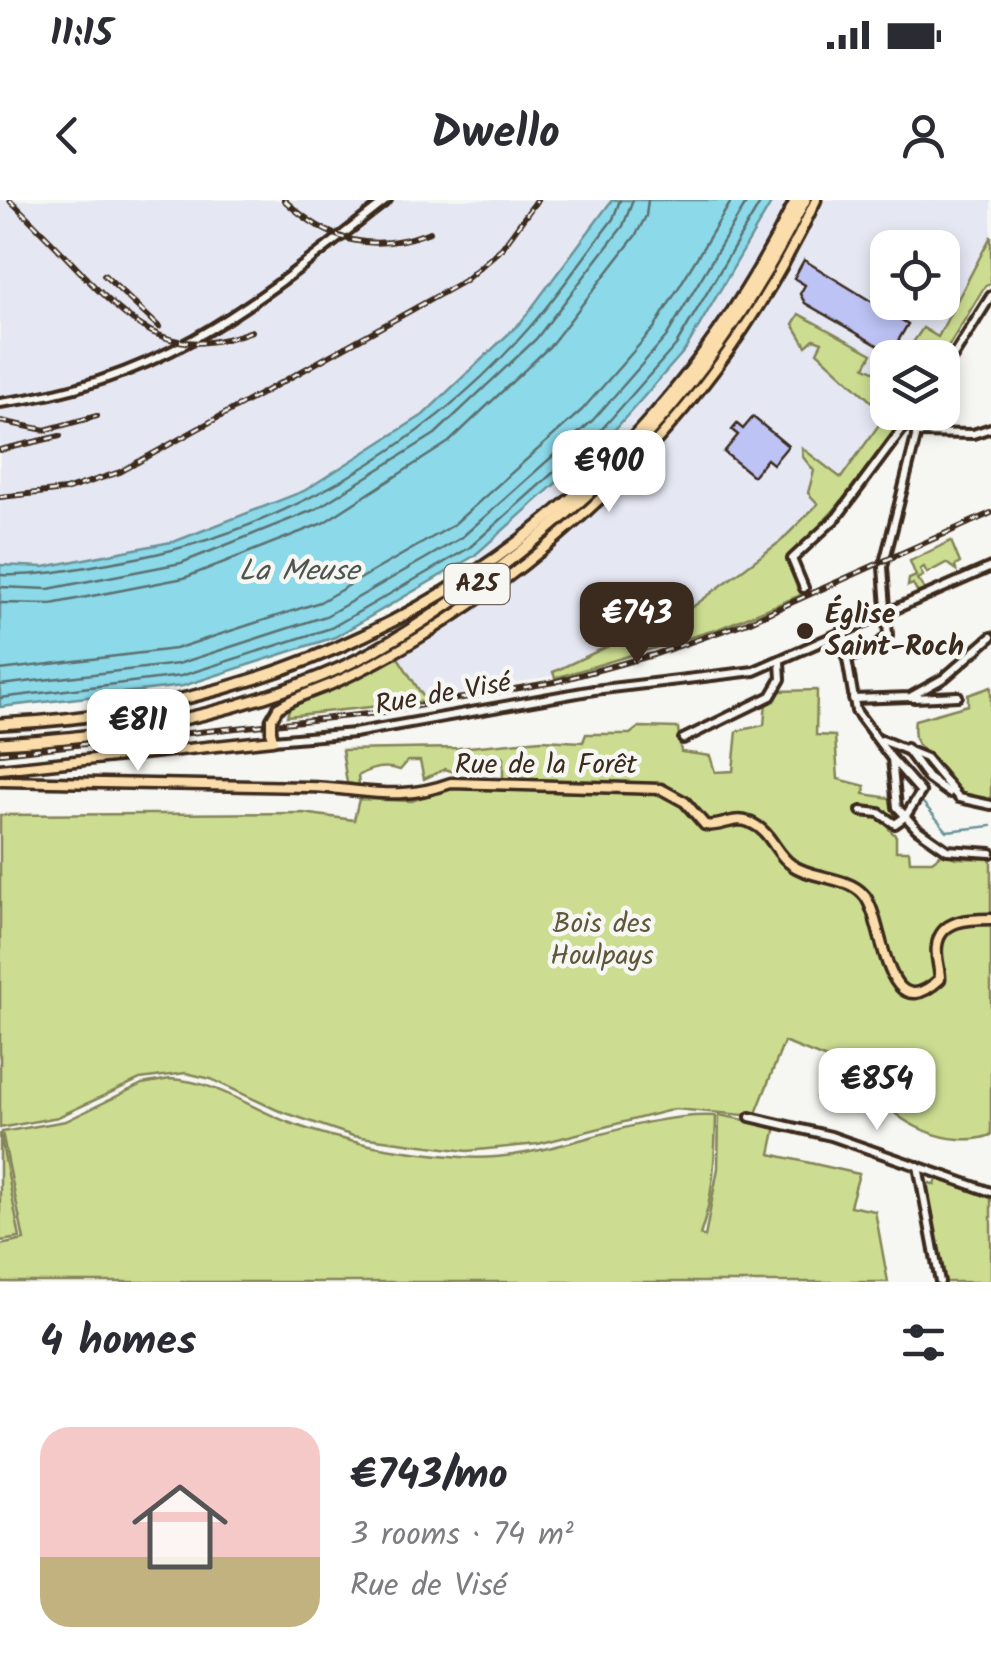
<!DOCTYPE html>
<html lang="en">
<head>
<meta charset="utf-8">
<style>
  body { margin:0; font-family:Kalam,sans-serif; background:#f2f2f3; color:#2b2b33; height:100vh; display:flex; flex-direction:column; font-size:38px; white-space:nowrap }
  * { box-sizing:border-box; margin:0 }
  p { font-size:32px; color:#7c7c81 }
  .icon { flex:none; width:55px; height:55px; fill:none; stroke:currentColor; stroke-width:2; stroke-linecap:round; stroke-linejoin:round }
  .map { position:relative; height:1082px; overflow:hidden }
  .panel { display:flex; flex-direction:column; background:#fff; flex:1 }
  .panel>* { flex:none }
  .fabs { position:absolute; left:870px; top:30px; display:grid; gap:20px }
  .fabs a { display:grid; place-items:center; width:90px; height:90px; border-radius:20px; background:#fff; box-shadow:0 5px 15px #0003; font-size:50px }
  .price { position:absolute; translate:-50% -85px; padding:0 22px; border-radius:20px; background:#fff; color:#222; font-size:32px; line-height:65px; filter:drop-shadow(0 2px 5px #0008) }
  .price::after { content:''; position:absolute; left:50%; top:60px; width:30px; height:22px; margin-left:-15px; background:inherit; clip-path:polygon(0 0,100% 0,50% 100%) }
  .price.active { background:#3b2a1e; color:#fff }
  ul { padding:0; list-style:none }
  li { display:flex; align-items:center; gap:30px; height:250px; padding:0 40px }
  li+li { border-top:2px solid #e1e1e2 }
  li span { display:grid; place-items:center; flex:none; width:280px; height:200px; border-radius:30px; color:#555 }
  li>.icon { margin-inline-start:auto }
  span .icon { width:120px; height:120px; fill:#fffc; stroke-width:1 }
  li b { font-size:42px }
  h2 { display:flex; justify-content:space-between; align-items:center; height:120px; padding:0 40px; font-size:42px }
  .status { display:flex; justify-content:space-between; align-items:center; height:70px; padding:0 50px; background:#fff; direction:ltr }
  .status svg { height:28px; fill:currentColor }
  header { display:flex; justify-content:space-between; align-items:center; height:130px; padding:0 40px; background:#fff; font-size:45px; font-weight:600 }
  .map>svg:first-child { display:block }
  .built { fill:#e5e7f3; fill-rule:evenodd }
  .green { fill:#ccdd91; stroke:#848458; stroke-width:2.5 }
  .water { fill:#8bd9e9; stroke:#6b9398; stroke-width:2.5 }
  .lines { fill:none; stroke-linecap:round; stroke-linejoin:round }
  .shore { stroke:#5b706f; stroke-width:2.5 }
  .stream { stroke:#6b9398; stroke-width:2.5 }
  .building { fill:#bdc3f5; stroke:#3b2a1e; stroke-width:2.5 }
  .minor-casing { stroke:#3b2a1e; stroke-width:14 }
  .major-casing { stroke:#3b2a1e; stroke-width:15 }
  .highway-casing { stroke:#3b2a1e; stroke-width:16 }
  .minor { stroke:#f6f6f2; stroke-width:6 }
  .major { stroke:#fbddab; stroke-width:8 }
  .highway { stroke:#fbddab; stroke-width:9 }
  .rail-casing { stroke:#3b2a1e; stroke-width:6 }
  .rail { stroke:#f6f6f2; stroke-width:2.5; stroke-dasharray:8; stroke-linecap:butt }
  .major-bridge-casing { stroke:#3b2a1e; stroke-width:15; stroke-linecap:butt }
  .major-bridge { stroke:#fbddab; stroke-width:8 }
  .poi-dot { fill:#3b2a1e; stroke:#f6f6f2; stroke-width:4 }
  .labels { text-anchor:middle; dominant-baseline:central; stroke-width:9; stroke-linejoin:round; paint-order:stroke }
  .shield { fill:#f6f6f2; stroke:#73675e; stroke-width:2.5 }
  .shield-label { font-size:25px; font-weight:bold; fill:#3b2a1e }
  .poi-label { font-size:28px; font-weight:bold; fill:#3b2a1e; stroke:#f6f6f2; text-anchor:start }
  .street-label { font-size:28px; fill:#3b2a1e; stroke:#f6f6f2 }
  .park-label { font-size:28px; fill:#5f573b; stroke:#f6f6f2 }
  .water-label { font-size:30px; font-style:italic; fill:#4f5651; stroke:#f6f6f2 }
</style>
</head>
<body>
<div class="status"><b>11:15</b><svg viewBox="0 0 49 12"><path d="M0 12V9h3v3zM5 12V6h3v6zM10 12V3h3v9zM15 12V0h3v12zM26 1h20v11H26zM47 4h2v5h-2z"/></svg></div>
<header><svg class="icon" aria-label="back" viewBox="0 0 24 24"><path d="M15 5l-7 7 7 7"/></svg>Dwello<svg class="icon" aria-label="person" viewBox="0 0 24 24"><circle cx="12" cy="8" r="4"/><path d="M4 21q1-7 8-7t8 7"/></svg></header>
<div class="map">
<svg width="991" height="1082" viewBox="0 0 991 1082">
  <rect width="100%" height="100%" fill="#f6f6f2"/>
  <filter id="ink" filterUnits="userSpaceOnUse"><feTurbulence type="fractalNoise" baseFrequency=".01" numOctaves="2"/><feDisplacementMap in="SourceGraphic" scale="20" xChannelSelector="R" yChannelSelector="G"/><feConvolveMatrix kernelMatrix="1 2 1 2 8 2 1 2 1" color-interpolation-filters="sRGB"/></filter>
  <g filter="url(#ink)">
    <!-- built -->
    <g class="built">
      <path d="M0 0H612L521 122 423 215 304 291 176 341 44 367 0 365Z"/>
      <path d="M773 0H789L761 55 726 112 666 193 579 283 477 366 474 356 609 236 685 150Z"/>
      <path d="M823 0H991V83L985 85 942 157 888 158V212L906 213 868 271 828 321 787 358 801 395 718 429 600 466 426 501 397 456 498 392 639 268 716 177 766 102ZM888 48H942V102H888Z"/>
    </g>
    <!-- green -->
    <g class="green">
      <path d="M991 36V83L985 86 942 157H903L923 128 938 137Z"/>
      <path d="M799 114 872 154 865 167 887 177 888 212 906 213C871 267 835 314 787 358L801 395 718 429 555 478 553 472 694 406 781 341 818 304 808 293 814 271 803 257 802 248 841 278 886 215 817 152 822 142 814 139 806 146 793 124Z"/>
      <path d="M951 341 960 363 955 366 956 370 946 363 927 373 924 367 920 369 923 376 917 379 925 390 918 393 913 384 908 386 909 379 916 376 910 361Z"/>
      <path d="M397 456 426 501 287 516 290 506Z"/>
      <path d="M991 487V601L958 593C950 584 946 574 938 566 922 548 911 546 915 520L968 505V495Z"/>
      <path d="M817 490 816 535 835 536 838 579 865 586 864 594 890 598 896 620 889 629 896 636V651H909L910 661H932L943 653 956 658 991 659V935C952 950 893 924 875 890L854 882 844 908 816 897 829 860 784 842 755 916 675 909 538 944 467 951 353 936 277 910 211 879 186 873 140 879 58 917 0 928V615L303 613 354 620 359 599 412 601 452 586 503 587V557H466L465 568 454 572 445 569 424 579 420 561H408L400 570C385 565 372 567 358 576L359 585 347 583 342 550 458 548 541 540 583 542 586 534H630L639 527 678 528 681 552 710 556 715 572 733 571 737 531 764 525 766 502 778 491Z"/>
      <path d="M170 879C216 881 248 907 290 923 347 944 401 952 461 957 548 964 629 912 716 916 715 957 714 996 700 1035L705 1037 718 968 719 915 776 926 770 954 859 974 850 1006 875 1011 888 1082H0V1045L24 1040 2 932 66 921 142 884Z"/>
      <path d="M0 933 20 1038 0 1041Z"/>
      <path d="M938 976 991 994V1082H943L924 990 930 983 935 985Z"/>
    </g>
    <!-- water -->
    <path class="water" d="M612 0H773L685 150 609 236 474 356 335 437 183 486 0 507V365L44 367 176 341 304 291 423 215 521 122Z"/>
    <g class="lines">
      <!-- shore -->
      <g class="shore">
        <path d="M0 375C42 377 79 368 120 361 275 335 426 246 529 128 559 94 585 55 613 19L620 0"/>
        <path d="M0 387 48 389 181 363 316 309 435 234 536 139 623 26 633 0"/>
        <path d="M0 403 51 404 184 378 323 323 449 242 550 146 636 35 646 16 648 0"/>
        <path d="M0 470 175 449 320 402 452 326 582 210 654 128 732 0"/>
        <path d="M0 485 178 464 326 416 461 338 593 220 666 137 748 0"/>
        <path d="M0 498 181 476 331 428 469 348 602 229 676 145 762 0"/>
      </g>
      <!-- stream -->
      <path class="stream" d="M919 598 947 631 991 626"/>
    </g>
    <!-- building -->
    <g class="building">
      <path d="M804 60 908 124 891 153 805 103 800 94 805 85 794 78Z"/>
      <path d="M753 217 788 246 773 264 767 259 753 276 724 252 738 235 732 230 737 224 743 229Z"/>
    </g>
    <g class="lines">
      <defs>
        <g id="minor">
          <path d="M942 174 991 96"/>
          <path d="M0 203C166 182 261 98 387 0"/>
          <path d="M917 233 973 234 991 228"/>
          <path d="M804 388 792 359 837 317 915 212"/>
          <path d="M836 436 847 459 856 511 892 559 897 607 917 629 947 650 991 653"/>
          <path d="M847 459 875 447 888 436 883 367 916 237 917 212"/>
          <path d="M914 498 958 496"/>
          <path d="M853 499 910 497 944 478 991 437"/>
          <path d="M683 539 771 496 781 479 780 462"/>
          <path d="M273 540 354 533 594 490 754 471 991 367"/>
          <path d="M882 540 926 558 959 598 991 605"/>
          <path d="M906 548 928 578 949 593"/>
          <path d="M861 611 879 613 895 624 905 617 921 592 893 560"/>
          <path d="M750 917 831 936 991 992"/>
          <path d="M918 966 940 1082"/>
        </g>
        <g id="major">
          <path d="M278 508C295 496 316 491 334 483 365 469 393 454 422 436 591 331 732 182 816 0"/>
          <path d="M0 569 273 540 271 531"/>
          <path d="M0 581C102 583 205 585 307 587 363 588 396 603 451 583L661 589 685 602 705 625C721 628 732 616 749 622 772 631 774 653 792 665 812 679 846 676 863 694 885 715 882 833 940 779 940 768 935 757 937 746 940 719 970 719 991 719"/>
        </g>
        <g id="highway">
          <path d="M0 524C353 508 640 316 796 0"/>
          <path d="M0 543C111 538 222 517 324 475 373 455 419 425 462 395 614 290 723 165 805 0"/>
        </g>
      </defs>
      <!-- minor casing -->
      <use href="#minor" class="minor-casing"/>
      <!-- major casing -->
      <use href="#major" class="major-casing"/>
      <!-- highway casing -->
      <use href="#highway" class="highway-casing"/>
      <!-- minor -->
      <use href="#minor" class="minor"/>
      <!-- major -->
      <use href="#major" class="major"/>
      <!-- highway -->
      <use href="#highway" class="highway"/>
      <defs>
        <g id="rail">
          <path d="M10 0C36 26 62 52 87 79 139 132 176 160 252 131"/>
          <path d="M284 0C329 42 372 54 430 32"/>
          <path d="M104 75 159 127"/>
          <path d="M0 221 45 230 97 216"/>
          <path d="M0 250 60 236"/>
          <path d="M0 297 65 290 120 272 464 81 502 48 537 0"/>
          <path d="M0 553 377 513 554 482 653 455 748 422 991 313"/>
        </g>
      </defs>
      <!-- rail casing -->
      <use href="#rail" class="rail-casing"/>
      <!-- rail -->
      <use href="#rail" class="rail"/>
      <defs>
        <path id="major-bridge" d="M271 531V520L278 508"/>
      </defs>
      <!-- major-bridge casing -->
      <use href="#major-bridge" class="major-bridge-casing"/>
      <!-- major-bridge -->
      <use href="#major-bridge" class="major-bridge"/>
    </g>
  </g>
  <!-- markers -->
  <circle class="poi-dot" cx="805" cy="431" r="10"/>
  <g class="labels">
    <!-- shield labels -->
    <rect class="shield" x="444.5" y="364" width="65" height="40" rx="8"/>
    <g class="shield-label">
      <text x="477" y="384">A25</text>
    </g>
    <!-- poi labels -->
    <g class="poi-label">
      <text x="825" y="415">Église<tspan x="825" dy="32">Saint-Roch</tspan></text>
    </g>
    <!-- street labels -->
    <g class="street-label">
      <text transform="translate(443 495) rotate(-10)">Rue de Visé</text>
      <text x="546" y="565">Rue de la Forêt</text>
    </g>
    <!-- park labels -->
    <g class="park-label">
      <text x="602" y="724">Bois des<tspan x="602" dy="32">Houlpays</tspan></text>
    </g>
    <!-- water labels -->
    <g class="water-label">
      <text x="299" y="372">La Meuse</text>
    </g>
  </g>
</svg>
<div class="fabs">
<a><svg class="icon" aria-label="locate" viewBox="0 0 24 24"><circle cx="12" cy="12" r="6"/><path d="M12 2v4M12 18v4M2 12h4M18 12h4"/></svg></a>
<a><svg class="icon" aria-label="layers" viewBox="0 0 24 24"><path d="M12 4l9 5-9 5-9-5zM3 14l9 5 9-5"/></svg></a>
</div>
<b class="price" style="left:609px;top:315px">€900</b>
<b class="price active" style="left:637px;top:467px">€743</b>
<b class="price" style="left:138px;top:574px">€811</b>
<b class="price" style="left:877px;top:933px">€854</b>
</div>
<section class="panel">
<h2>4 homes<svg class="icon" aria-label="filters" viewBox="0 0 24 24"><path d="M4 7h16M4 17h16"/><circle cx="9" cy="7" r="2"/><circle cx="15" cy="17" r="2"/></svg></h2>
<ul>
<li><span style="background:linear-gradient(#f6c9c9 65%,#c2b280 0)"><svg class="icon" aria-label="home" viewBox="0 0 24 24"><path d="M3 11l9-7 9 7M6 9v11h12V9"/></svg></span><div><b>€743/mo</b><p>3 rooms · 74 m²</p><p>Rue de Visé</p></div></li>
</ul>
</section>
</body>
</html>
